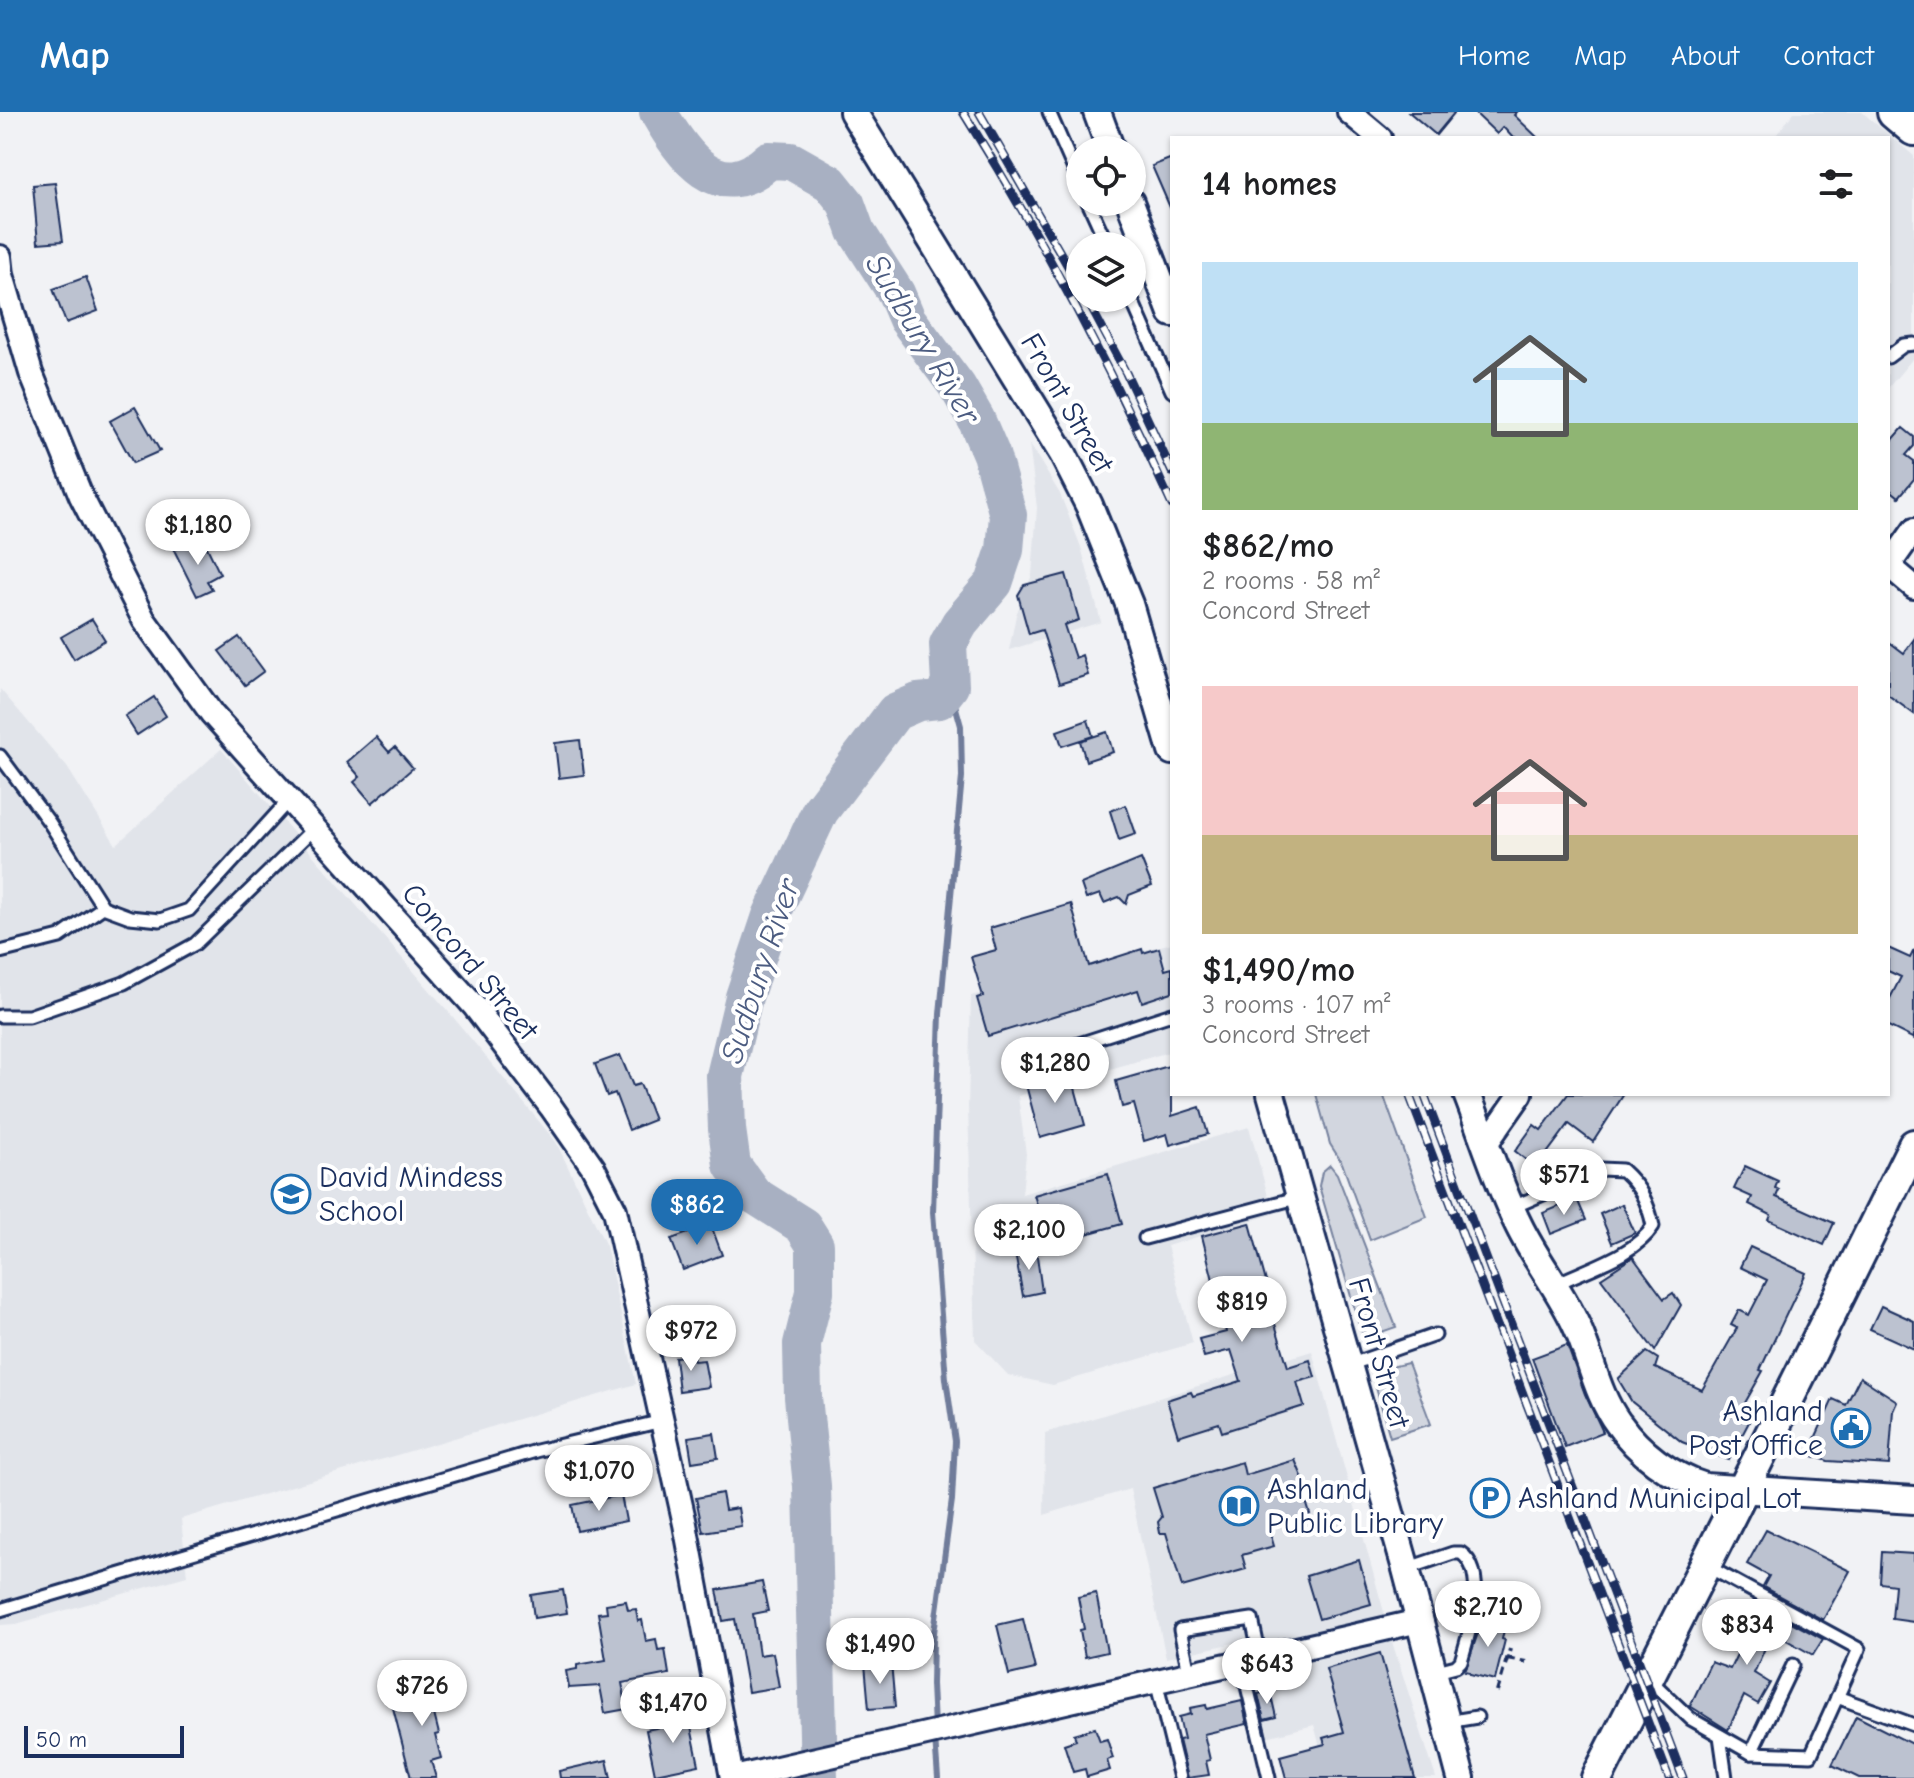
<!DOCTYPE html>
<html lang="en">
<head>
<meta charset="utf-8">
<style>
  body { margin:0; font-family:"Comic Neue",sans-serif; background:#f2f2f2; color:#202124; height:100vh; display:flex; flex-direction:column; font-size:30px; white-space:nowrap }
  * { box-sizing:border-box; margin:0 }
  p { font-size:26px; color:#757577 }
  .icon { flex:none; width:44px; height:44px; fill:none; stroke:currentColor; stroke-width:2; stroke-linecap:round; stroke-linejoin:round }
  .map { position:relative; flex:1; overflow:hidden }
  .panel { position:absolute; left:1170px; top:24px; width:720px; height:960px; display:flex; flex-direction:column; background:#fff; border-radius:0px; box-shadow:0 2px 6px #0004 }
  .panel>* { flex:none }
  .controls { position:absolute; left:1066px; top:24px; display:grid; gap:16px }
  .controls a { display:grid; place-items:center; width:80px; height:80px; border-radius:50%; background:#fff; box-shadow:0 2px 6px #0004; font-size:40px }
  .scale { position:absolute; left:24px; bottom:20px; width:160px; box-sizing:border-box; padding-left:8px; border:4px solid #1b2f5e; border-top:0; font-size:22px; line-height:28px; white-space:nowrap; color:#1b2f5e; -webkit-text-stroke:6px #fff; paint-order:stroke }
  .price { position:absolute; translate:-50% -68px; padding:0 18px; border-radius:28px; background:#fff; color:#222; font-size:26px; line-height:52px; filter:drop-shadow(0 2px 4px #0008) }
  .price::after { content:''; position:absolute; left:50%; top:48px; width:24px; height:18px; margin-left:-12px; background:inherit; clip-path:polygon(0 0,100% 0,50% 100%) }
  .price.selected { background:#1f6fb2; color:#fff }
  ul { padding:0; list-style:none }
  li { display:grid; align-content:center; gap:16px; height:424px; padding:0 32px }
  li span { display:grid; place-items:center; height:248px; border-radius:0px; color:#555 }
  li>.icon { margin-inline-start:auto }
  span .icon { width:144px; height:144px; fill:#fffc; stroke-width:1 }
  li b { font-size:34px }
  h2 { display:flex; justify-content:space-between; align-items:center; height:96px; padding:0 32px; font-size:34px }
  header { display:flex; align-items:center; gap:48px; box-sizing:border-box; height:112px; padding:0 40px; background:#1f6fb2; color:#fff }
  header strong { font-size:38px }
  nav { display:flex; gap:44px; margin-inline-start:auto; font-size:28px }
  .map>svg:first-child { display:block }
  .built { fill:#e1e4ea }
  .green { fill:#d2d6df; stroke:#76829e; stroke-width:2 }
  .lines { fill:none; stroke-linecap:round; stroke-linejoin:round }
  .stream { stroke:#707c9a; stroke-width:6 }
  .river { stroke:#a8b0c2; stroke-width:38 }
  .building { fill:#bcc2d0; stroke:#1b2f5e; stroke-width:2 }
  .service-casing { stroke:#1b2f5e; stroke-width:17 }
  .minor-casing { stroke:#1b2f5e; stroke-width:28 }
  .tertiary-casing { stroke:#1b2f5e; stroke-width:32 }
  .secondary-casing { stroke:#1b2f5e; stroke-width:36 }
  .primary-casing { stroke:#1b2f5e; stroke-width:40 }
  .path { stroke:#1b2f5e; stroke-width:4; stroke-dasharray:8 6; stroke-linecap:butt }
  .service { stroke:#fff; stroke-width:11 }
  .minor { stroke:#fff; stroke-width:22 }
  .tertiary { stroke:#fff; stroke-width:26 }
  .secondary { stroke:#fff; stroke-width:30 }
  .primary { stroke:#fff; stroke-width:34 }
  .rail-casing { stroke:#1b2f5e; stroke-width:9 }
  .rail { stroke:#fff; stroke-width:6; stroke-dasharray:18; stroke-linecap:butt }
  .labels { text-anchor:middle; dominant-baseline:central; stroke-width:8; stroke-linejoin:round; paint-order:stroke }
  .street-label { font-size:30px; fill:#1b2f5e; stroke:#fff }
  .poi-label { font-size:30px; fill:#1b2f5e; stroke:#fff; text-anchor:start }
  .water-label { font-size:32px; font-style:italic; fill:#4c5c81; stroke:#fff }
</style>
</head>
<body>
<header>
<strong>Map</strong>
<nav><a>Home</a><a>Map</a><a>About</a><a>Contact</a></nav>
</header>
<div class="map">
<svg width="1914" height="1666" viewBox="0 0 1914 1666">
  <rect width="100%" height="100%" fill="#f1f2f5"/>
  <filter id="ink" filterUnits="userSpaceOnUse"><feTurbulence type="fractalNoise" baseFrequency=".0125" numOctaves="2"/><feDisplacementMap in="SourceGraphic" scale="16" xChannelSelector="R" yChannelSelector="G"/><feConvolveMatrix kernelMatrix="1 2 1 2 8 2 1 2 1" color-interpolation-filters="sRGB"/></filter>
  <g filter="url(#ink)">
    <!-- built -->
    <g class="built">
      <path d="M1794 0H1862L1914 44V245L1888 276V26H1774Z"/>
      <path d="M1029 331 1060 382 1081 435 1101 510 1009 538 1016 503 1032 463 1037 396Z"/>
      <path d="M0 577 67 655 116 733 221 637 453 905 556 1030 606 1134 636 1272 181 1407 187 1464 16 1512 0 1513Z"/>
      <path d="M1172 831V939L1018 984 1026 1042 1022 1082 1249 1015 1273 1102 1167 1134 1193 1231 1053 1273 1008 1263 975 1228 968 995 971 884Z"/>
      <path d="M1312 1239 1393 1533 1436 1666H1329L1314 1613 1262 1626 1239 1530 1166 1546 1130 1377 1044 1403 1045 1321Z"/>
    </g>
    <!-- green -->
    <g class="green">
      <path d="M1316 982H1383L1427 1105 1370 1128 1342 1051 1330 1032Z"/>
      <path d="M1330 1053 1337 1062 1396 1215 1370 1224 1361 1219 1319 1074 1322 1060Z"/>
      <path d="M1408 1251 1431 1312 1390 1325 1375 1272C1378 1256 1394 1254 1408 1251Z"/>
    </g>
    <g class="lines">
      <!-- stream -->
      <g class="stream">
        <path d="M934 1615 932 1572 933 1528 952 1388 955 1329 946 1267 933 1100 940 902 962 665 961 614 950 574"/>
        <path d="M935 1626 938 1666"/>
      </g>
      <!-- river -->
      <path class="river" d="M658 0C683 43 718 95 769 48L791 49 830 71 846 91 856 119 896 181 907 207 957 274 976 307 991 342 1008 403 1005 438 994 471 960 511 948 532 950 574 939 588 918 590 895 600 820 699 771 804 744 885 725 964 727 1017 732 1053 754 1083 803 1114 815 1133V1180L802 1232 803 1285 812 1374 819 1666"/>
    </g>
    <!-- building -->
    <g class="building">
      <path d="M1409 0H1455L1436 23Z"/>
      <path d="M1474 0H1517L1514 3 1538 26H1513L1503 15 1497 22Z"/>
      <path d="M1172 46V100L1152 54Z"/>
      <path d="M55 71 63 129 38 131 33 73Z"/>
      <path d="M86 165 98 199 66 211 53 177Z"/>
      <path d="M135 295 160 339 133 351 110 309Z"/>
      <path d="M1903 316 1914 325V334L1906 343 1914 349V367L1899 385 1888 376V328L1891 330Z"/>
      <path d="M190 430 194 439 206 433 220 462 207 469 212 477 197 484 174 438Z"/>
      <path d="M1066 462 1079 508 1064 513 1075 546 1082 543 1088 563 1059 572 1042 518 1029 522 1018 483 1024 473Z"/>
      <path d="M92 507 105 528 74 547 61 525Z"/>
      <path d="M239 525 264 559 245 573 219 539Z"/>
      <path d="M1914 527V602L1888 583V529L1904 541Z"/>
      <path d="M154 585 166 604 137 623 125 604Z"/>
      <path d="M1088 608 1093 624 1062 634 1057 619Z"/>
      <path d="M1107 620 1113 640 1086 649 1080 629Z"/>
      <path d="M376 625 389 640 395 635 413 656 372 691 354 670 360 665 347 650Z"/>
      <path d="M580 628 584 663 559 666 555 631Z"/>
      <path d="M1126 693 1136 722 1119 728 1110 699Z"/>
      <path d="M1141 747 1152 774 1129 783 1126 792 1119 785 1104 791 1100 782 1086 787 1081 772Z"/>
      <path d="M1071 792 1089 854 1142 837 1143 841 1159 836 1165 858 1172 856V880L1142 890 1138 878 988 924 977 886 983 884 971 845 996 838 990 816Z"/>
      <path d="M1888 836 1910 846 1914 838V927L1888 914V890L1901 865 1888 859Z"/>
      <path d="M620 943 633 974 640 972 654 1008 629 1018 615 981 607 984 595 952Z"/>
      <path d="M1172 953V1004L1200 995 1208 1022 1170 1033 1167 1022 1144 1029 1134 992 1122 995 1116 969Z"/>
      <path d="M1071 961 1085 1013 1040 1026 1026 973Z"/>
      <path d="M1568 982H1624L1593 1030 1569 1012 1536 1056 1515 1039 1534 1013 1541 1018Z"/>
      <path d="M1745 1054 1778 1069 1775 1076 1779 1078 1776 1085 1834 1111 1824 1133 1769 1108 1771 1103 1749 1092 1752 1085 1734 1077Z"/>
      <path d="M1108 1062 1122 1112 1025 1139 1017 1104 1039 1099 1034 1083Z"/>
      <path d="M1577 1087 1586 1108 1551 1122 1543 1101Z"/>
      <path d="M1622 1092 1635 1121 1612 1131 1600 1102Z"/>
      <path d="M1250 1111 1271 1188 1268 1189 1288 1255 1310 1248 1315 1265 1297 1270 1304 1294 1222 1320 1219 1311 1178 1324 1167 1288 1191 1280 1193 1284 1241 1269 1231 1238 1204 1245 1199 1227 1226 1220 1202 1124Z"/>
      <path d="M711 1113 722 1143 683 1158 671 1127Z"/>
      <path d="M1750 1135 1806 1161 1760 1258 1763 1259 1737 1305 1749 1310 1729 1348 1682 1330 1632 1290 1618 1267 1647 1240 1658 1247 1655 1256 1702 1278 1737 1216 1731 1213 1739 1198 1749 1203 1767 1168 1740 1155Z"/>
      <path d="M1036 1137 1042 1180 1023 1184 1015 1141Z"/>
      <path d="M1633 1145 1664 1187 1673 1181 1681 1193 1655 1239 1601 1166Z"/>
      <path d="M1881 1194 1914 1209V1237L1870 1217Z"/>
      <path d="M1567 1233 1585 1282 1603 1320 1565 1335 1532 1246Z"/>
      <path d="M693 1243 694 1249 704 1248 709 1275 679 1279 675 1245Z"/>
      <path d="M1860 1265 1897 1289 1893 1298 1889 1353 1828 1349 1813 1344 1812 1333 1833 1287 1846 1293Z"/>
      <path d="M714 1321 718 1346 692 1350 688 1325Z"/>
      <path d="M1295 1348 1309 1381 1304 1383 1310 1402 1268 1414 1274 1434 1242 1443 1246 1457 1182 1475 1166 1421H1160L1158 1410 1162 1405 1153 1376 1242 1350 1245 1363Z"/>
      <path d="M722 1381 725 1398 738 1396 741 1414 703 1420 696 1386Z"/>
      <path d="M621 1383 626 1409 577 1419 572 1393Z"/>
      <path d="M1766 1418 1850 1459 1823 1508 1763 1475 1769 1464 1747 1452Z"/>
      <path d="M1882 1440 1914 1442V1510L1892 1507 1895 1473 1880 1471Z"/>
      <path d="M1359 1448 1371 1492 1319 1507 1306 1464Z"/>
      <path d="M762 1470 768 1499 753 1502 759 1543 773 1541 779 1575 748 1580 735 1507 723 1509 717 1478Z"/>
      <path d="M563 1478 567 1501 534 1506 531 1483Z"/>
      <path d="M1096 1481 1107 1540 1085 1545 1080 1518 1084 1517 1078 1485Z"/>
      <path d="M626 1489 628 1498 636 1497 638 1509 642 1508 646 1529 656 1527 658 1538 665 1537 669 1562 622 1571 627 1597 605 1601 600 1574 569 1576 566 1559 577 1557V1553L606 1548 598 1501 607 1500 606 1492Z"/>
      <path d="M1754 1490 1823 1527 1813 1543 1772 1520 1754 1561 1770 1571 1758 1592 1744 1584 1728 1618 1690 1594 1711 1550 1730 1557 1753 1509 1745 1505Z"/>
      <path d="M1484 1504 1506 1509 1502 1527 1505 1528 1495 1568 1470 1562V1560L1465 1559 1478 1521 1481 1522Z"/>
      <path d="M1023 1507 1035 1557 1009 1563 997 1513Z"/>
      <path d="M1380 1541 1415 1666H1286L1280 1644 1325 1632 1323 1626 1344 1620 1326 1557Z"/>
      <path d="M891 1550 895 1595 869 1597 865 1552Z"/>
      <path d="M454 1572 459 1591 433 1598 439 1622 435 1623 441 1646 431 1649 436 1666H411L391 1588Z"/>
      <path d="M1270 1579 1276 1605 1264 1608 1258 1582Z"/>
      <path d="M1242 1589 1247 1612 1204 1622 1210 1648 1206 1649 1209 1663 1188 1666 1179 1628 1184 1627 1179 1605 1191 1602 1190 1596 1206 1593 1207 1597Z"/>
      <path d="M688 1601 699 1653 655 1662 646 1618 671 1613 669 1605Z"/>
      <path d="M1856 1604 1914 1633V1666H1859L1832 1653Z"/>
      <path d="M1095 1616 1100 1629 1107 1627 1113 1646 1107 1648 1110 1658 1087 1665 1085 1657 1073 1660 1064 1632 1076 1628 1074 1622Z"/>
      <path d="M607 1648 611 1666H560L559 1659Z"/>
    </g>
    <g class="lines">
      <defs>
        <g id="service">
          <path d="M1049 0 1080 71"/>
          <path d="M1088 90 1108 134"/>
          <path d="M1131 186 1172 279"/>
          <path d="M1888 245 1904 233 1914 232"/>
          <path d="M0 644 49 710 103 795 130 805 160 808 189 798 289 688"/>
          <path d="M0 840 60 825 103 795"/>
          <path d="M0 904H29L124 871 195 832 314 716"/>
          <path d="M1029 948 1172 902"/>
          <path d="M1511 1096 1601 1057 1622 1058C1640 1074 1648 1090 1653 1114 1636 1143 1584 1158 1554 1173"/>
          <path d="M1145 1126 1300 1085"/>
          <path d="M1349 1253 1435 1223"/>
          <path d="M1705 1453 1859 1537 1811 1643 1751 1641"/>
          <path d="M1406 1457 1453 1441H1461C1489 1460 1469 1522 1461 1549L1456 1554 1433 1560"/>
          <path d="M0 1498 536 1339 662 1309"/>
          <path d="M1241 1549 1269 1666"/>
          <path d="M1189 1560 1180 1518 1252 1507 1260 1545"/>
          <path d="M1648 1566 1691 1607 1751 1641 1793 1553"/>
          <path d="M1156 1569 1180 1666"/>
          <path d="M1837 1585 1914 1613"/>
          <path d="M1447 1610 1477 1605"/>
          <path d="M1720 1624 1726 1666"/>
        </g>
        <g id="minor">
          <path d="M1349 0 1380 26"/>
          <path d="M0 145 2 163 31 261 81 384 144 508 212 602 475 895 551 995 593 1055 615 1098 685 1412 732 1666"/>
          <path d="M1888 453 1914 475"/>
          <path d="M1888 455 1914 418"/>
          <path d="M1486 1032 1521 982"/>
          <path d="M734 1666 1419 1509"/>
        </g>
        <g id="tertiary">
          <path d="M853 0 1063 342 1089 393 1129 492 1172 639"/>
          <path d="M1097 0 1111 38"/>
          <path d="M1130 90 1172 201"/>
          <path d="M1271 982 1406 1457 1461 1666"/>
          <path d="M1467 982C1484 1026 1498 1072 1519 1114 1536 1149 1561 1179 1577 1215 1591 1246 1597 1283 1618 1311 1639 1341 1670 1364 1705 1375L1914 1388"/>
        </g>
        <path id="secondary" d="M1597 1666 1732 1400 1914 1033"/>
        <path id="primary" d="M1895 0 1914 16"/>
      </defs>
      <!-- service casing -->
      <use href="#service" class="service-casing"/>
      <!-- minor casing -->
      <use href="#minor" class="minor-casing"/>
      <!-- tertiary casing -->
      <use href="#tertiary" class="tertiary-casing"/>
      <!-- secondary casing -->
      <use href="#secondary" class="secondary-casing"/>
      <!-- primary casing -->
      <use href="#primary" class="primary-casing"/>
      <!-- path -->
      <g class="path">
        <path d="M1487 1498 1508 1501"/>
        <path d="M1507 1546 1526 1550"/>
        <path d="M1497 1580 1510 1537"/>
      </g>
      <!-- service -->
      <use href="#service" class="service"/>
      <!-- minor -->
      <use href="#minor" class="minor"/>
      <!-- tertiary -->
      <use href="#tertiary" class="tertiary"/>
      <!-- secondary -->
      <use href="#secondary" class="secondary"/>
      <!-- primary -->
      <use href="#primary" class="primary"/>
      <defs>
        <g id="rail">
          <path d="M963 0C1042 126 1111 257 1172 393"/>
          <path d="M979 0 1080 175"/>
          <path d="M1086 186 1126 261 1172 360"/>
          <path d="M1409 982 1669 1666"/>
          <path d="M1424 982 1683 1666"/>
        </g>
      </defs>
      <!-- rail casing -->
      <use href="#rail" class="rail-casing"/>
      <!-- rail -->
      <use href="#rail" class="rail"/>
    </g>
  </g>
  <!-- icons -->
  <defs>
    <symbol id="school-ring" viewBox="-11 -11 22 22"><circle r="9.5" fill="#fff" stroke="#1f6fb2" stroke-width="1.5"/><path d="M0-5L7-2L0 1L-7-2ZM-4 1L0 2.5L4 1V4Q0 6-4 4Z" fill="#1f6fb2"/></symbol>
    <symbol id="civic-ring" viewBox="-11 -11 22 22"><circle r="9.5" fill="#fff" stroke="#1f6fb2" stroke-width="1.5"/><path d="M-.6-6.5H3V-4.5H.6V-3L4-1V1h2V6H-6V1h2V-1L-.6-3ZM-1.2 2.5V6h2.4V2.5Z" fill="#1f6fb2"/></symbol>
    <symbol id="parking-ring" viewBox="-11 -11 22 22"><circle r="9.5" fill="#fff" stroke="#1f6fb2" stroke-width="1.5"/><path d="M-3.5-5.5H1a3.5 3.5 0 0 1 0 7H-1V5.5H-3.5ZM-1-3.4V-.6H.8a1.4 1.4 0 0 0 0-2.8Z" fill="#1f6fb2"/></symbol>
    <symbol id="library-ring" viewBox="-11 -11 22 22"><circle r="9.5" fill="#fff" stroke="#1f6fb2" stroke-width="1.5"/><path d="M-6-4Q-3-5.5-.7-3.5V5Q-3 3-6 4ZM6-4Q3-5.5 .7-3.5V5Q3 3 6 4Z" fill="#1f6fb2"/></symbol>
  </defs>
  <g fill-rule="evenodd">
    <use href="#school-ring" x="269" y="1060" width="44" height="44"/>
    <use href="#civic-ring" x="1829" y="1294" width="44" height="44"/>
    <use href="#parking-ring" x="1468" y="1364" width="44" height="44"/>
    <use href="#library-ring" x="1217" y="1372" width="44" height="44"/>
  </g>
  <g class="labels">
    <!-- street labels -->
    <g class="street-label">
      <text transform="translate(1067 291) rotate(60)">Front Street</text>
      <text transform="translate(470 850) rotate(50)">Concord Street</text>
      <text transform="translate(1379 1241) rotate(74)">Front Street</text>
    </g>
    <!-- poi labels -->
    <g class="poi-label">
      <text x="319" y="1065">David Mindess<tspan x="319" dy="34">School</tspan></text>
      <text x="1823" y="1299" text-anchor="end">Ashland<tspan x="1823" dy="34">Post Office</tspan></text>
      <text x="1267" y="1377">Ashland<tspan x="1267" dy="34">Public Library</tspan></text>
      <text x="1518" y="1386">Ashland Municipal Lot</text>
    </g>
    <!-- water labels -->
    <g class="water-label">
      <text transform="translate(923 227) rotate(59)">Sudbury River</text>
      <text transform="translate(760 859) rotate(-72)">Sudbury River</text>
    </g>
  </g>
</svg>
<div class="controls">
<a><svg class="icon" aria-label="locate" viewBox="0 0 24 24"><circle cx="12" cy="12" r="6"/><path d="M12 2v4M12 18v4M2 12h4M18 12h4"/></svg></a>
<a><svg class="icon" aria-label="layers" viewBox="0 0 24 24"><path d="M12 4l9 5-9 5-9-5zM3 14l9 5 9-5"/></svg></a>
</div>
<div class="scale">50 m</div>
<b class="price" style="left:198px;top:455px">$1,180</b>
<b class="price" style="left:1055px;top:993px">$1,280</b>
<b class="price" style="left:1564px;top:1105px">$571</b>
<b class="price selected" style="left:697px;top:1135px">$862</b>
<b class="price" style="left:1029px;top:1160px">$2,100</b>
<b class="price" style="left:1242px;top:1232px">$819</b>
<b class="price" style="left:691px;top:1261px">$972</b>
<b class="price" style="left:599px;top:1401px">$1,070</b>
<b class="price" style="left:1488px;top:1537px">$2,710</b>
<b class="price" style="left:1747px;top:1555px">$834</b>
<b class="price" style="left:880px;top:1574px">$1,490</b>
<b class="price" style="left:1267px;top:1594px">$643</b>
<b class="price" style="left:422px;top:1616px">$726</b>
<b class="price" style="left:673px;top:1633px">$1,470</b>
<section class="panel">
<h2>14 homes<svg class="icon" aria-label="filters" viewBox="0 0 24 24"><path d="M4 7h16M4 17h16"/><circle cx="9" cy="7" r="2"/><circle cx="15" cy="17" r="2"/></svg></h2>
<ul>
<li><span style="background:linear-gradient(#bfe0f5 65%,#8fb573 0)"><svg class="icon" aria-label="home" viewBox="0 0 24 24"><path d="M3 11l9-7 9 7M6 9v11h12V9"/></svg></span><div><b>$862/mo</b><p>2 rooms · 58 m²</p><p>Concord Street</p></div></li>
<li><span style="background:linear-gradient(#f6c9c9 60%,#c2b280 0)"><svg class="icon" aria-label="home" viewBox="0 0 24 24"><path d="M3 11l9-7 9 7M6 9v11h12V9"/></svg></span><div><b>$1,490/mo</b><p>3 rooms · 107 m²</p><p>Concord Street</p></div></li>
</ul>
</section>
</div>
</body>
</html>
